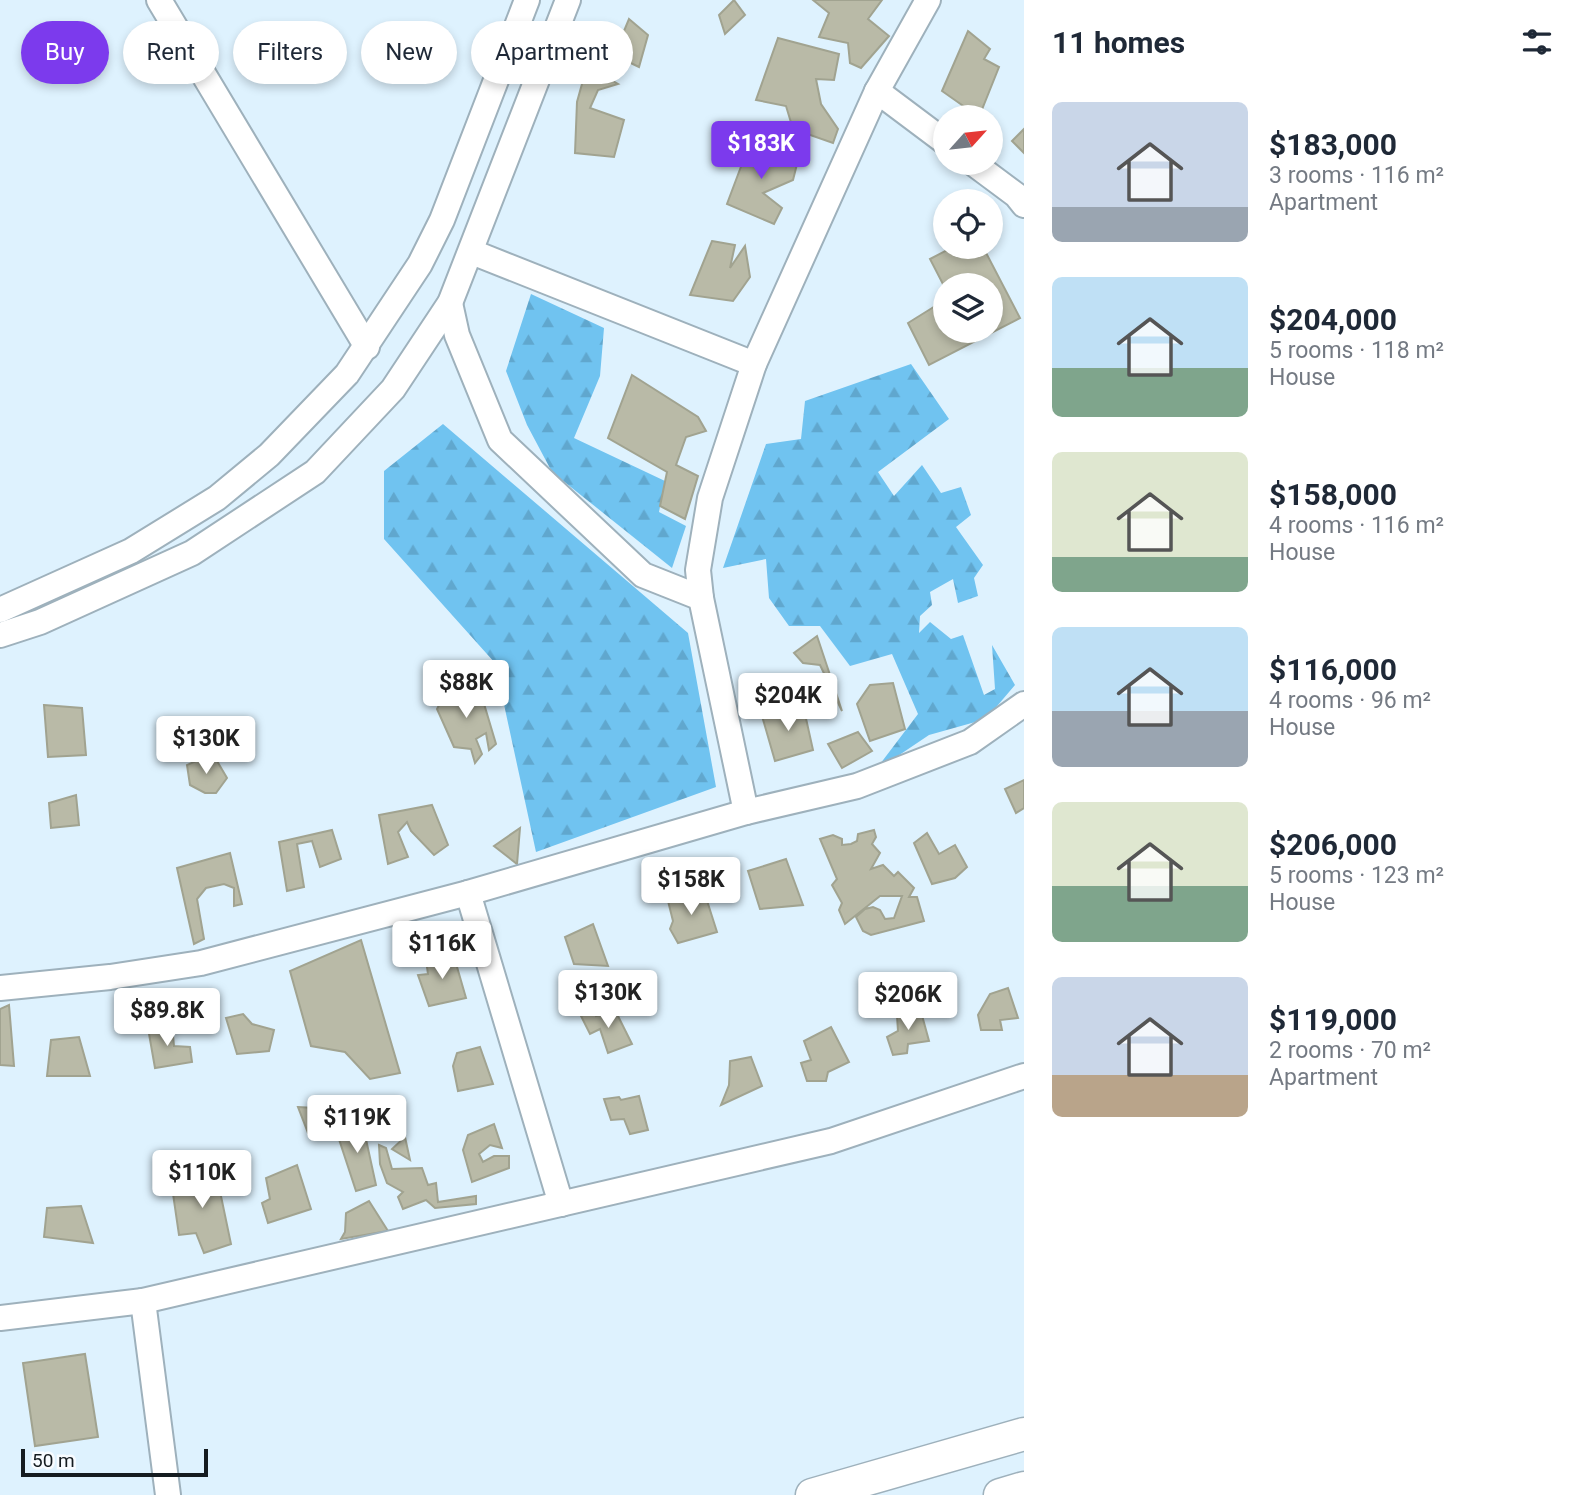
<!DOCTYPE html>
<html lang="en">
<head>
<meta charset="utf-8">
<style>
  body { margin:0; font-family:Roboto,sans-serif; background:#f6f6f7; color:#1f2937; height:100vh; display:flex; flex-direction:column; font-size:26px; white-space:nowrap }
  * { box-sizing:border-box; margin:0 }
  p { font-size:23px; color:#747a83 }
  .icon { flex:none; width:38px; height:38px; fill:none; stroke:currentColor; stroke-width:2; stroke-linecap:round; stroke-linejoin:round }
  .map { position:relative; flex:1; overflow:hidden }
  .panel { display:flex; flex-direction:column; background:#fff; width:560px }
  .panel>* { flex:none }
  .banner { position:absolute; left:21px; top:21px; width:665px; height:63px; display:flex; gap:14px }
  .needle { width:46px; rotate:63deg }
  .tools { position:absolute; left:933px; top:105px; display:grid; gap:14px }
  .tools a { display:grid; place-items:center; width:70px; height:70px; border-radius:50%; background:#fff; box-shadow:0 4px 10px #0003; font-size:35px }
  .scale { position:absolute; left:21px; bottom:18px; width:187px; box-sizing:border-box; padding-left:7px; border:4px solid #151c20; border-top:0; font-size:19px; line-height:24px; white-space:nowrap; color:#151c20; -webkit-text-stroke:5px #f8fcff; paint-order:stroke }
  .price { position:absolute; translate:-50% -60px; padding:0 16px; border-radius:7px; background:#fff; color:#222; font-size:23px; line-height:46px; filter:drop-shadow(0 2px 4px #0008) }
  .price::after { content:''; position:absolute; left:50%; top:42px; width:21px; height:16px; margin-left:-10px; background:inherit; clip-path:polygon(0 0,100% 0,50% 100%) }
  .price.on { background:#7c3aed; color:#fff }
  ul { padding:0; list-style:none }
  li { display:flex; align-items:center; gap:21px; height:175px; padding:0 28px }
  li span { display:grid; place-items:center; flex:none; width:196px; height:140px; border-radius:10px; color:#555 }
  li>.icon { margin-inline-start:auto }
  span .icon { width:84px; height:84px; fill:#fffc; stroke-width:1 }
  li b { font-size:30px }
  h2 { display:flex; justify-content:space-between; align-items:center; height:84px; padding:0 28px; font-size:30px }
  .pill { padding:0 24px; border-radius:32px; background:#fff; box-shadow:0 4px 10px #0003; font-size:24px; line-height:63px }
  .pill.on { background:#7c3aed; color:#fff }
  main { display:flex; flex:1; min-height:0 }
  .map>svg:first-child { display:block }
  .forest { fill:url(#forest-firs) }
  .building { fill:#b9baa7; stroke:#a1a390; stroke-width:2 }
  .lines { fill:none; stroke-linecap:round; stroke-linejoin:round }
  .minor-casing { stroke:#9eb1bc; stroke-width:28 }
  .major-casing { stroke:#9eb1bc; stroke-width:35 }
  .minor { stroke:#fff; stroke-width:24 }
  .major { stroke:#fff; stroke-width:32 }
</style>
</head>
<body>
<main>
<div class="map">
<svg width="1024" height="1495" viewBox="0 0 1024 1495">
  <defs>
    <pattern id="forest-firs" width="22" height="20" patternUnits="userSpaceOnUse" patternTransform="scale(1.75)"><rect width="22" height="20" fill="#70c3f0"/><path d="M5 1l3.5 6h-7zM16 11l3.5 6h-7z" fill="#60a7ce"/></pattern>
  </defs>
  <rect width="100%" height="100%" fill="#def2fe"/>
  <!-- forest -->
  <g class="forest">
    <path d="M531 294 604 328 600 376 574 438 665 481 659 512 686 526 672 568 552 472 527 425 506 371Z"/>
    <path d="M911 364 949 419 878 472 894 496 922 465 941 493 961 487 971 515 956 527 983 565 974 578 978 596 958 603 953 579 930 592 932 605 920 616 919 633 930 622 951 639 963 635 984 695 995 689 992 645 1015 685 986 719 929 735 874 772 918 714 892 654 850 666 820 626H789L769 598 766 559 723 568 766 444 801 439 805 401Z"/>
    <path d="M443 424 688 633 716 787 536 852 495 663 384 539V471Z"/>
  </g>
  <!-- building -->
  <g class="building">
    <path d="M734 0 745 15 725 34 719 15Z"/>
    <path d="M813 0H882L868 19 889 36 861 68 850 63 848 43 819 37 829 13Z"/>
    <path d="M629 19 648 35 639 67 614 55Z"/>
    <path d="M968 31 990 49 984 59 999 67 979 117 942 91Z"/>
    <path d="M778 38 839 54 834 80 816 79 821 104 838 129 833 143 793 129 786 106 756 100Z"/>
    <path d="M587 66 618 84 598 90 590 108 624 120 614 157 575 153 577 102Z"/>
    <path d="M1024 129V153L1012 141Z"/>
    <path d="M751 140 798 160 793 180 763 193 782 208 774 224 727 204Z"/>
    <path d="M712 241 735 245 730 268 745 246 750 277 733 301 690 295Z"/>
    <path d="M953 247H983L1020 318 929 365 908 323 945 300V331H990V285L945 288 930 259Z"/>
    <path d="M632 375 698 417 706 431 686 437 676 465 698 476 685 519 660 506 667 472 608 438Z"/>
    <path d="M817 636 842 711 820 665 803 663 794 653Z"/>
    <path d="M893 683 905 729 870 741 857 704 870 685Z"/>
    <path d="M479 687 496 744 489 750 486 733 476 739 482 754 475 763 471 749 454 747 437 709 445 694Z"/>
    <path d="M44 705 82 708 86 755 48 757Z"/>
    <path d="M803 705 813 750 775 761 762 716Z"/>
    <path d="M858 732 872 751 842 768 828 744Z"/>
    <path d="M203 758 217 761 227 778 216 793H205L190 785 187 765Z"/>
    <path d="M1024 780V808L1016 813 1005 789Z"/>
    <path d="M76 795 79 825 51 828 49 803Z"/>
    <path d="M432 805 448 845 434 855 411 831 407 822 398 832 408 857 388 864 379 815Z"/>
    <path d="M520 828 517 864 494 846Z"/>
    <path d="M332 830 341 859 320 867 312 841 297 844 304 887 287 891 279 842Z"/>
    <path d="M874 830 876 837 872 844 880 853 871 869 883 865 894 876 898 872 914 888 909 897H917L924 921 871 935 863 931 856 917 865 909 873 907 880 910 885 919 894 918 902 896H880L845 924 839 910 842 903 832 885 837 879 820 839 833 835 842 839V845L851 844 857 841 858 834Z"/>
    <path d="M927 833 939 854 955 845 967 867 955 878 932 884 914 843Z"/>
    <path d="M230 853 242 904 234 906V888L224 884 206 888 197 899 204 939 194 944 177 868Z"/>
    <path d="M786 859 803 905 760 909 748 871Z"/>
    <path d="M703 888 717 932 678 943 670 929 673 921 668 901Z"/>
    <path d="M593 924 608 966 574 964 565 937Z"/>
    <path d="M361 940 400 1073 370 1079 345 1052 311 1046 290 971Z"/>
    <path d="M453 953 466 998 429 1006 418 975 428 974 426 960Z"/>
    <path d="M1008 988 1018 1018 1000 1020 1002 1030H981L978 1015 990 994Z"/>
    <path d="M9 1005 14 1066 0 1065V1009Z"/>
    <path d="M920 1008 929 1041 908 1044 907 1053 893 1055 887 1037 898 1031 897 1016Z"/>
    <path d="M595 1010 596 1016 616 1012 632 1044 608 1053 600 1029 590 1034 581 1016Z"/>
    <path d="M243 1014 252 1024 274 1030 269 1051 237 1054 226 1018Z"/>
    <path d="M172 1024 174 1046 190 1047 192 1062 155 1068 148 1028Z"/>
    <path d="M831 1027 849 1062 828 1072 826 1081H807L801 1063 811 1060 804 1041Z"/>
    <path d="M79 1037 90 1076H47L51 1040Z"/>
    <path d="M480 1047 493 1084 458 1091 453 1066 457 1053Z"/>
    <path d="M751 1057 762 1086 721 1105 729 1085 730 1061Z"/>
    <path d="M639 1096 648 1130 630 1134 624 1119 611 1120 604 1099 619 1097 621 1100Z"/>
    <path d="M298 1107 314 1108 320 1132 308 1133Z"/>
    <path d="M362 1121 376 1185 356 1191 336 1130Z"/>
    <path d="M494 1124 502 1148 490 1145 479 1154 483 1162 494 1156H509V1168L472 1182 463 1150 468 1135Z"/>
    <path d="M405 1137 410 1160 392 1149Z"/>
    <path d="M379 1145 386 1148 392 1169 422 1168 428 1185 436 1183 438 1202 476 1196V1204L435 1208 426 1200 403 1209 398 1197 403 1192 387 1183 380 1164Z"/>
    <path d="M297 1165 311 1209 268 1223 262 1203 270 1199 266 1178Z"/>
    <path d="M208 1166 217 1177 231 1244 204 1253 196 1233 179 1235 172 1187 197 1185 189 1168Z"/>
    <path d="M369 1201 388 1231 341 1239 345 1232 346 1213Z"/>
    <path d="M81 1206 93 1243 44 1237 47 1208Z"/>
    <path d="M85 1354 98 1437 35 1446 23 1363Z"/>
  </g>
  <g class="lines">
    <defs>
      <g id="minor">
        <path d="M159 0 367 347"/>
        <path d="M877 91 945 142"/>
        <path d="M973 163 1016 195 1024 205"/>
        <path d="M472 252 754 364"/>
        <path d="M450 303 457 335 500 440 643 575 701 598 746 812"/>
        <path d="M701 598 698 570 710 498 754 364 877 91 928 0"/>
        <path d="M0 610 131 551 217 498 269 455 347 374 420 264 442 220 527 0"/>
        <path d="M0 635 40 622 192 553 315 472 393 389 450 303 568 0"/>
        <path d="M468 893 561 1204"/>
        <path d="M0 988 110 977 201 963 468 893 746 812 857 786 970 742 1024 704"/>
        <path d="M143 1301 168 1495"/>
        <path d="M0 1318 143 1301 831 1141 1024 1076"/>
      </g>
      <g id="major">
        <path d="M812 1495 1024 1434"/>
        <path d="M1000 1495 1024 1488"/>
      </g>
    </defs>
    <!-- minor casing -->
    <use href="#minor" class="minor-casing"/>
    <!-- major casing -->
    <use href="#major" class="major-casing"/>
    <!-- minor -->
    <use href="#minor" class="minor"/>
    <!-- major -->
    <use href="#major" class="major"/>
  </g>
</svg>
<div class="tools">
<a><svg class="needle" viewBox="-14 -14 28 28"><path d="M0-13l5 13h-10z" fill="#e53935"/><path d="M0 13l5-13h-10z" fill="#747a83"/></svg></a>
<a><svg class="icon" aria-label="locate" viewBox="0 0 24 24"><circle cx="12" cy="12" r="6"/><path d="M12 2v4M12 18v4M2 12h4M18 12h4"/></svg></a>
<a><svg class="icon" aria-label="layers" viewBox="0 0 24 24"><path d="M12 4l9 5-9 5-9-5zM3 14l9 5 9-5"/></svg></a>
</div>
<div class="scale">50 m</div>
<b class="price on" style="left:761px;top:181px">$183K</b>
<b class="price" style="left:466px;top:720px">$88K</b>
<b class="price" style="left:788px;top:733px">$204K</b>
<b class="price" style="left:206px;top:776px">$130K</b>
<b class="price" style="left:691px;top:917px">$158K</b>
<b class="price" style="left:442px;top:981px">$116K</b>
<b class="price" style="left:608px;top:1030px">$130K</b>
<b class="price" style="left:908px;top:1032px">$206K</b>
<b class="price" style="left:167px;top:1048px">$89.8K</b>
<b class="price" style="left:357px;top:1155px">$119K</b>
<b class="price" style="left:202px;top:1210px">$110K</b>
<div class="banner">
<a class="pill on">Buy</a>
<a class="pill">Rent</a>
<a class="pill">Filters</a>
<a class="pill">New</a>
<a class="pill">Apartment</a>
</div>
</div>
<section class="panel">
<h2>11 homes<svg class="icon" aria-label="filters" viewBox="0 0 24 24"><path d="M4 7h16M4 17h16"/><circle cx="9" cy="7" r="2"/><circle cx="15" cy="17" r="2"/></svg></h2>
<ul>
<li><span style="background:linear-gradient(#c9d6e8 75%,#9aa5b1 0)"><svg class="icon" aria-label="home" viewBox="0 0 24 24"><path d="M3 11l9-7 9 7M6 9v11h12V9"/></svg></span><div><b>$183,000</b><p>3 rooms · 116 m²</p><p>Apartment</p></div></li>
<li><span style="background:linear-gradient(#bfe0f5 65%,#7fa58c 0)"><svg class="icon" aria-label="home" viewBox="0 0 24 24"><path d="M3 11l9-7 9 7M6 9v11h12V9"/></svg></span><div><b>$204,000</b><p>5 rooms · 118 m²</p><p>House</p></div></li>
<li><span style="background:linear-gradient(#dfe7d0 75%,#7fa58c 0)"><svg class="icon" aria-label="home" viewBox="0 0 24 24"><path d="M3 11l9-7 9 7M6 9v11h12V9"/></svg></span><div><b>$158,000</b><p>4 rooms · 116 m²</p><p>House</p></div></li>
<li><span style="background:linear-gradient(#bfe0f5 60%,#9aa5b1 0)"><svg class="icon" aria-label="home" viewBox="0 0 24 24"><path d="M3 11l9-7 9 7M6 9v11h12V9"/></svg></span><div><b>$116,000</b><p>4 rooms · 96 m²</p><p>House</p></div></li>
<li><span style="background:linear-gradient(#dfe7d0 60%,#7fa58c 0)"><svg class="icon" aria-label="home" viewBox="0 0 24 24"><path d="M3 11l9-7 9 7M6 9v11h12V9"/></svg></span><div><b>$206,000</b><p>5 rooms · 123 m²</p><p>House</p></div></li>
<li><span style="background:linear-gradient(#c9d6e8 70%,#b9a48a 0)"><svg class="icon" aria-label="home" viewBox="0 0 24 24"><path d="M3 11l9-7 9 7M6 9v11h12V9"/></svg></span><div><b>$119,000</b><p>2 rooms · 70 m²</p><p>Apartment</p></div></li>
</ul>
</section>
</main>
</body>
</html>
